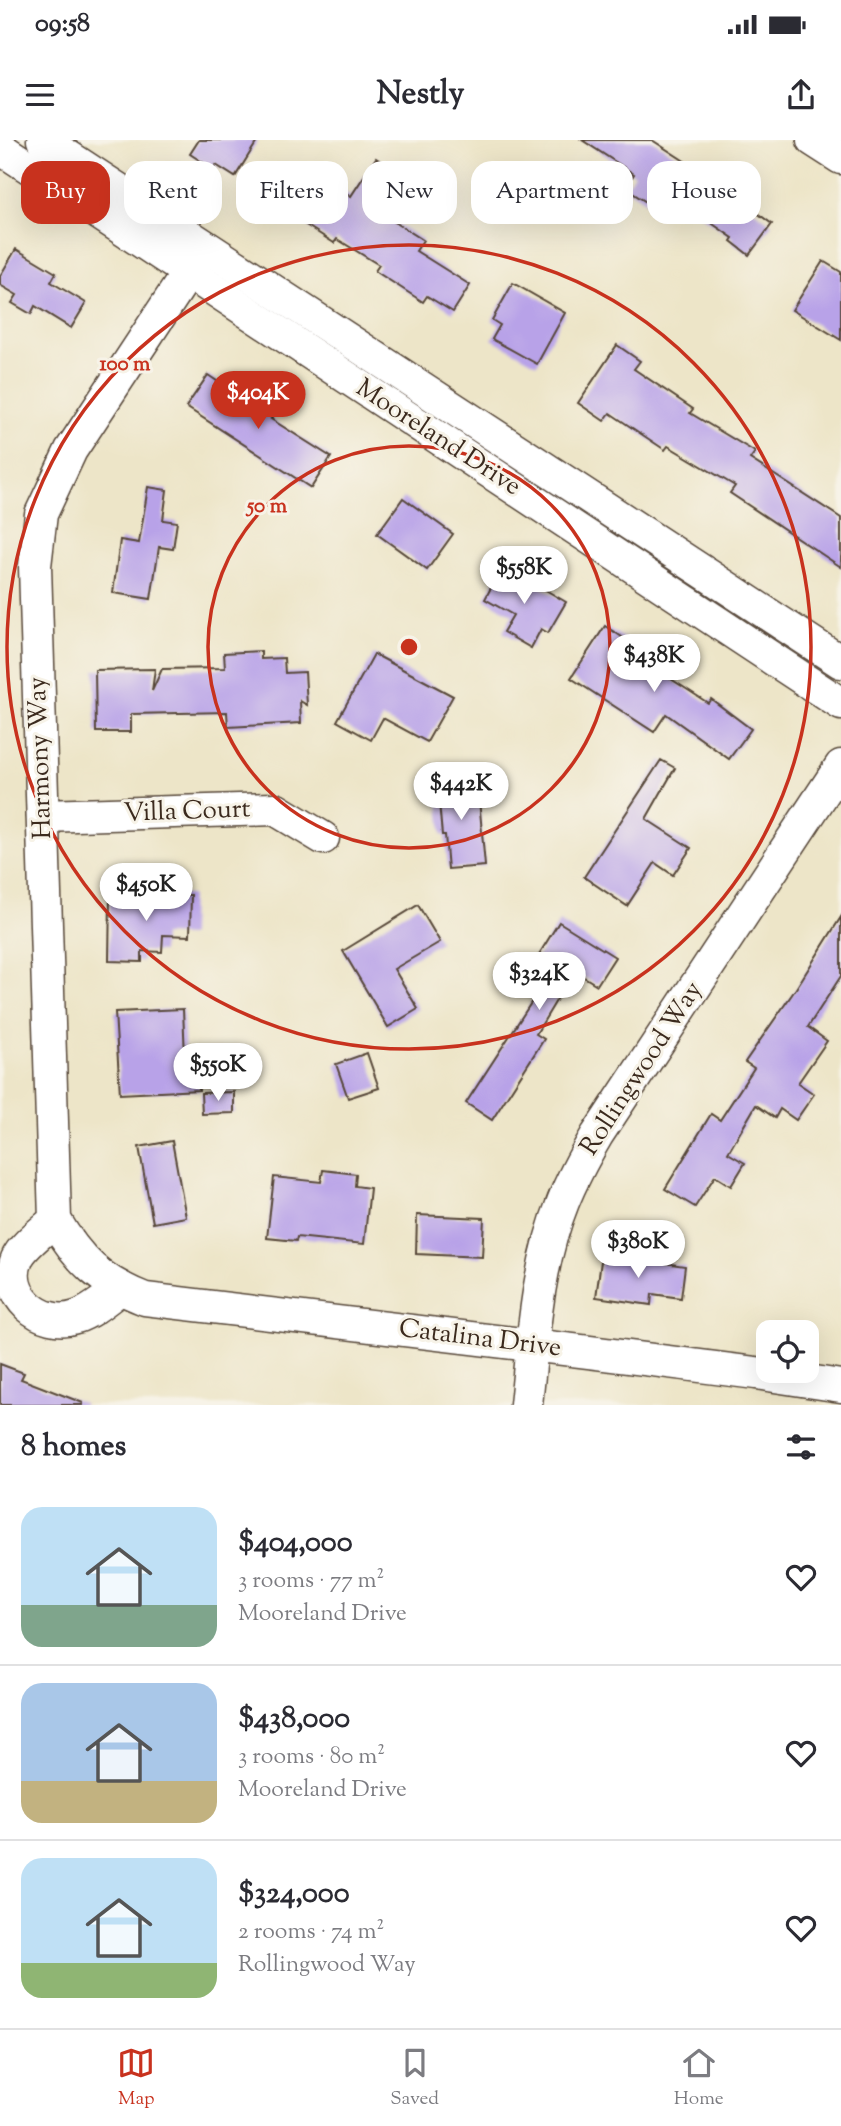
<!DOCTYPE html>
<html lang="en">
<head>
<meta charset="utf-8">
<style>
  body { margin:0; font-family:"Sorts Mill Goudy",serif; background:#f2f2f3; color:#2b2b33; height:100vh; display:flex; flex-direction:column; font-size:26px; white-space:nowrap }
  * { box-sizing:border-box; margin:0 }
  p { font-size:23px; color:#7c7c81 }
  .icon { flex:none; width:38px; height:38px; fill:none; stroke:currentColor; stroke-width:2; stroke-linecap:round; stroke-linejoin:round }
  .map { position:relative; height:1265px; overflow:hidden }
  .details { display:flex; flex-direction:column; background:#fff; flex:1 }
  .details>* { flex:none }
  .guide { position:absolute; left:21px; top:21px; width:800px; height:63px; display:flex; gap:14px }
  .fabs { position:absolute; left:756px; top:1180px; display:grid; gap:14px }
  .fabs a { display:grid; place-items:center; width:63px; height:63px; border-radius:14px; background:#fff; box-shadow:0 7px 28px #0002; font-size:35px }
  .price { position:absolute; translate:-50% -60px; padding:0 16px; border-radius:24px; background:#fff; color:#222; font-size:23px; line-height:46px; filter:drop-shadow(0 2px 4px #0008) }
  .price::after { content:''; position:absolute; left:50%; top:42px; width:21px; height:16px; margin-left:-10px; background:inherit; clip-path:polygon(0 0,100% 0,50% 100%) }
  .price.active { background:#c8321e; color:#fff }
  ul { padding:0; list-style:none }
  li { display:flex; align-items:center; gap:21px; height:175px; padding:0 21px }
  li+li { border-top:2px solid #e1e1e2 }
  li span { display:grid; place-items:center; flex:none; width:196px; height:140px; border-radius:21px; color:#555 }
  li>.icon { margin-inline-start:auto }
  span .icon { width:84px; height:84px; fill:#fffc; stroke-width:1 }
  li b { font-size:30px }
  h2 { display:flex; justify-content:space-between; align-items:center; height:84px; padding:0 21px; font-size:30px }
  .tag { padding:0 24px; border-radius:21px; background:#fff; box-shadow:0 7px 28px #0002; font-size:24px; line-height:63px }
  .tag.active { background:#c8321e; color:#fff }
  .status { display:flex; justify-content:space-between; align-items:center; height:49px; padding:0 35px; background:#fff; direction:ltr }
  .status svg { height:19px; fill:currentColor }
  header { display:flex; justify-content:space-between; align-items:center; height:91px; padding:0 21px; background:#fff; font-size:32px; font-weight:800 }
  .dock { display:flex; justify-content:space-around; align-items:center; height:98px; border-top:2px solid #e1e1e2; background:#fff; font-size:19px; color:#7c7c81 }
  .dock a { display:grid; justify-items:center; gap:4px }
  .dock .active { color:#c8321e }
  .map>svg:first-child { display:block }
  .building { fill:#b8a2e8 }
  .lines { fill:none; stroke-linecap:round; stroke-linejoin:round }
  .minor-casing { stroke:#564638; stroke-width:35 }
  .minor { stroke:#fff; stroke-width:32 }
  .ring { fill:none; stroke:#c8321e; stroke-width:3.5 }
  .labels { text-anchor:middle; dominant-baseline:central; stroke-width:6; stroke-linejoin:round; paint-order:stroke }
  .street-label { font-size:26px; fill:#3b2a1e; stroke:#f7f3e8 }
  .centre { fill:#c8321e; stroke:#f7f3e8; stroke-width:3.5 }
  .ring-label { font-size:21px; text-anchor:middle; font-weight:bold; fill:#c8321e; stroke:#f7f3e8; stroke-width:6; stroke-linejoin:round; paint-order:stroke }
</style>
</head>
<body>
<div class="status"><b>09:58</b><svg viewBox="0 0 49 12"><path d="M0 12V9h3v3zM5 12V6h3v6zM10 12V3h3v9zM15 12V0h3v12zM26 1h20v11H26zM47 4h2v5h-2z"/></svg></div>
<header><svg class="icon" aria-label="menu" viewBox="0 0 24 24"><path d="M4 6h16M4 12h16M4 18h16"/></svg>Nestly<svg class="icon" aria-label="share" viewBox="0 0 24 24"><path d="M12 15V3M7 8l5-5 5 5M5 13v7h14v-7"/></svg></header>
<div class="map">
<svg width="841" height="1265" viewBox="0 0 841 1265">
  <rect width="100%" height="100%" fill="#f7f3e8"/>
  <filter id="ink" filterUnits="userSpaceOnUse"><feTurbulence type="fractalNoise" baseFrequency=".0143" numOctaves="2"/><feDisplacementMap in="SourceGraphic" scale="14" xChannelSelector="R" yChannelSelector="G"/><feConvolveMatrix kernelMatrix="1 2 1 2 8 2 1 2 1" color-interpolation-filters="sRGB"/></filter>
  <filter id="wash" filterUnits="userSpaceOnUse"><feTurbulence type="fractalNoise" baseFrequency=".00686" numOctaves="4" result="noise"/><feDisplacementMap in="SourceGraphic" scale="28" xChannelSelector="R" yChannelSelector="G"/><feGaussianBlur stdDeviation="1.57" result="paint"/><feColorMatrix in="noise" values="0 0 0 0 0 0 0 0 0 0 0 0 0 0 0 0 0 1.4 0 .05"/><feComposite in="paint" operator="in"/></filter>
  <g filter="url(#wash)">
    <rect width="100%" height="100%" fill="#ede5c8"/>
    <g id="blocks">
      <!-- building -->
      <g class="building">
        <path d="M199 0H258L235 37 216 25 213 29 190 14Z"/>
        <path d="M582 0H652L703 33 772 84 749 115 731 101 733 98 684 64 683 65 672 59 663 73 625 48 634 34Z"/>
        <path d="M376 18 402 35 379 72 423 100 416 111 470 145 453 172 427 156 423 162 375 131 379 125 337 99 334 103 287 73 314 32 351 56Z"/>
        <path d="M16 109 56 133 51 142 86 163 71 188 35 166 31 174 12 163 17 155 0 145V136Z"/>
        <path d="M823 121 841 132V200L792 170Z"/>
        <path d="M513 143 565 173 537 224 492 199 500 185 492 180Z"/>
        <path d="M617 205 640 221 634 229 693 269 690 273 755 312 750 319 841 378V427L730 353 735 346 668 306 665 310 610 273 604 281 578 263Z"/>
        <path d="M208 235 272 278 271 279 331 317 311 348 186 267Z"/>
        <path d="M148 347 167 350 163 380 177 382 173 409 159 407 151 459 113 453 120 400 139 403Z"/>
        <path d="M403 358 453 394 427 430 377 394Z"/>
        <path d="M503 425 566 462 548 493 541 489 531 508 503 492 513 475 485 459Z"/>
        <path d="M605 486 636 506 631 513 708 563 711 559 751 589 729 619 666 574 654 592 571 538Z"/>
        <path d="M261 511V519L284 518 285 533 305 532 307 565 300 561 301 583 228 587 227 572 131 574V592H96L95 530 155 529 152 551 162 529 225 528 224 513Z"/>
        <path d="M374 514 453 556 427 602 383 578 371 600 337 581Z"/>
        <path d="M661 620 675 628 646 679 691 708 673 735 655 723 627 766 584 737Z"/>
        <path d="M477 637 485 726 448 729 445 695H442L437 640Z"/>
        <path d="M110 754 191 755 190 796 163 795 162 812 142 811V822L109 821Z"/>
        <path d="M418 765 440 802 394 829 418 869 388 887 343 811Z"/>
        <path d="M841 777V836L808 887 827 901 798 943 814 954 796 980 780 969 775 978 756 965 728 1013 745 1023 731 1046 715 1036 695 1067 665 1049 711 974 720 980 754 928 745 922 795 850Z"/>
        <path d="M559 782 615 817 597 845 574 831 536 894 544 899 492 980 466 963 538 852 522 842Z"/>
        <path d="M183 869 185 917 197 916 199 950 120 954 115 872Z"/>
        <path d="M367 913 379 948 348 958 336 924Z"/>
        <path d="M234 952V973L202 974 201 953Z"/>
        <path d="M172 1001 186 1077 153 1083 139 1007Z"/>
        <path d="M323 1030 356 1034 355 1046 370 1048 364 1104 297 1097 296 1101 267 1098 274 1037 321 1042Z"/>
        <path d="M417 1075 484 1078 482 1117 416 1114Z"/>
        <path d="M602 1114 685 1126 681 1158 652 1154 651 1165 596 1157Z"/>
        <path d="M0 1224 24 1233 21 1239 83 1263V1265H0Z"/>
      </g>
    </g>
  </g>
  <g filter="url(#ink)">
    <use href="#blocks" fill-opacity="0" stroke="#564638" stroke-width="2"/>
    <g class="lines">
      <defs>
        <g id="minor">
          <path d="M43 0 841 522"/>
          <path d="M813 0 841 18"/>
          <path d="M0 8 841 564"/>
          <path d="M205 107 71 310 41 374 35 426 55 1080C78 1120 101 1142 145 1159L589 1212 756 1233 841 1246"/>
          <path d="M43 676 275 669 323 698"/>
          <path d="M55 1080C44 1090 22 1106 17 1119 2 1155 42 1189 76 1177 92 1172 107 1158 121 1148"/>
          <path d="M526 1265C533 1198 537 1126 563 1062 572 1039 584 1017 597 995L841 626"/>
        </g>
      </defs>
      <!-- minor casing -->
      <use href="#minor" class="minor-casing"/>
      <!-- minor -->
      <use href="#minor" class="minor"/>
    </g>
  </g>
  <!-- distance rings -->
  <g class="ring">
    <circle cx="409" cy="507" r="201"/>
    <circle cx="409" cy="507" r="402"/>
  </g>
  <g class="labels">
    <!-- street labels -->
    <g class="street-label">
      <text transform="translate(438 298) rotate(33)">Mooreland Drive</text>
      <text transform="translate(41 618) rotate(-92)">Harmony Way</text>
      <text transform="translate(187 672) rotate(-2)">Villa Court</text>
      <text transform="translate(642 929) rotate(-57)">Rollingwood Way</text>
      <text transform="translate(480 1199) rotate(7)">Catalina Drive</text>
    </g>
  </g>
  <circle cx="409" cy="507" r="10" class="centre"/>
  <g class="ring-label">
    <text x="125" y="230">100 m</text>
    <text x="267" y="372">50 m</text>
  </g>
</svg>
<div class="fabs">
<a><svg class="icon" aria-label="locate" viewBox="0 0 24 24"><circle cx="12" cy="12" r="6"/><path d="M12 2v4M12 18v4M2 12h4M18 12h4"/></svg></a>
</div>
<b class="price active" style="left:258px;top:291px">$404K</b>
<b class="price" style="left:524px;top:466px">$558K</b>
<b class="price" style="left:654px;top:554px">$438K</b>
<b class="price" style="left:461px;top:682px">$442K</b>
<b class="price" style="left:146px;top:783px">$450K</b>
<b class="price" style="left:539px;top:872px">$324K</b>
<b class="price" style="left:218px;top:963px">$550K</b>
<b class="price" style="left:638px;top:1140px">$380K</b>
<div class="guide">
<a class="tag active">Buy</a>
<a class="tag">Rent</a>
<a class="tag">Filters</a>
<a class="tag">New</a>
<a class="tag">Apartment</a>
<a class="tag">House</a>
</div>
</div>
<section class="details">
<h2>8 homes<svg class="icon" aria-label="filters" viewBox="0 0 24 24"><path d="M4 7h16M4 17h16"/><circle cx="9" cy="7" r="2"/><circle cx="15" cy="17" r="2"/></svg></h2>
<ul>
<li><span style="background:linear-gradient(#bfe0f5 70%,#7fa58c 0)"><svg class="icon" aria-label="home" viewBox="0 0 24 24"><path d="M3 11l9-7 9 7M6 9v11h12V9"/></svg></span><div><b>$404,000</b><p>3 rooms · 77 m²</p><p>Mooreland Drive</p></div><svg class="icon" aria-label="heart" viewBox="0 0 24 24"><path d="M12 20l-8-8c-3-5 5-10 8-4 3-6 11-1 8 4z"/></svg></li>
<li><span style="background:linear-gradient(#a9c7e8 70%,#c2b280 0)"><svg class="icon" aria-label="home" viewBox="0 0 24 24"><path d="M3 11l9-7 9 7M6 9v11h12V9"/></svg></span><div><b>$438,000</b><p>3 rooms · 80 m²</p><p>Mooreland Drive</p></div><svg class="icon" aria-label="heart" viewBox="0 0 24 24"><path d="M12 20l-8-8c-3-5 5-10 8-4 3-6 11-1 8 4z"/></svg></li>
<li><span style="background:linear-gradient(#bfe0f5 75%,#8fb573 0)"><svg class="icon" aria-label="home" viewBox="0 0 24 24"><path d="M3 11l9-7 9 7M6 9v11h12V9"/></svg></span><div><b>$324,000</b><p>2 rooms · 74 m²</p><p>Rollingwood Way</p></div><svg class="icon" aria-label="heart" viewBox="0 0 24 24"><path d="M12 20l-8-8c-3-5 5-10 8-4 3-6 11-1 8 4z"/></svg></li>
</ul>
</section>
<nav class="dock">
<a class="active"><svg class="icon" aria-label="map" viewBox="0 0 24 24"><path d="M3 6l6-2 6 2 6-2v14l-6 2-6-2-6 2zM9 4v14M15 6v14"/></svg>Map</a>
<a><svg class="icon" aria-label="saved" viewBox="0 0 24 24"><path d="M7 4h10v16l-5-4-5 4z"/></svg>Saved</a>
<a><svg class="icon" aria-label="home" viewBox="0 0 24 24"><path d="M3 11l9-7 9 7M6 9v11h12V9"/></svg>Home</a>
</nav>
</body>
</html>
